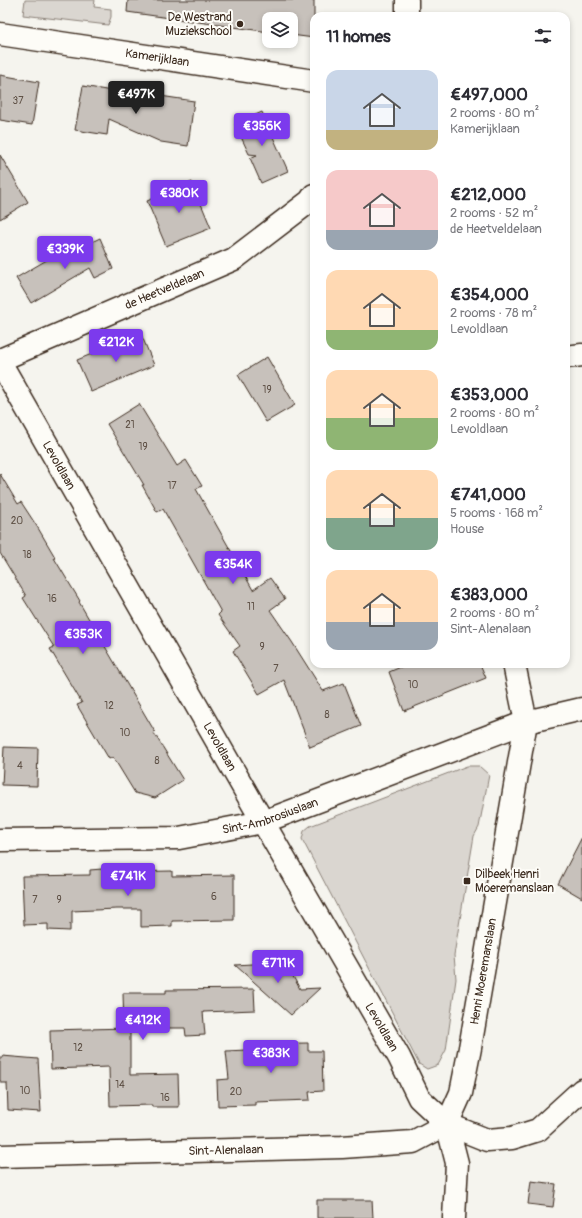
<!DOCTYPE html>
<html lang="en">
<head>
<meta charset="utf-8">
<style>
  body { margin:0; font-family:Pangolin,sans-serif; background:#f7f7f7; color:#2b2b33; height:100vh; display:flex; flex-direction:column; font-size:15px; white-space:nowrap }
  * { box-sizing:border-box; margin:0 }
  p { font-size:13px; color:#7c7c81 }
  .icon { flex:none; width:22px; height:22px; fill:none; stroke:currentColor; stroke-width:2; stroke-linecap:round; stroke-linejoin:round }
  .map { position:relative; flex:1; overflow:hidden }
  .details { position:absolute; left:310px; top:12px; width:260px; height:656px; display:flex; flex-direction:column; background:#fff; border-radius:12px; box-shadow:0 2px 6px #0003 }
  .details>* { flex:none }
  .controls { position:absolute; left:262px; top:12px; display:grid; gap:8px }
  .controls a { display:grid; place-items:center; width:36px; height:36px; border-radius:8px; background:#fff; box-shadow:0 2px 6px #0003; font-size:20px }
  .price { position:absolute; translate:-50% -34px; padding:0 9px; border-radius:4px; background:#7c3aed; color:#fff; font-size:13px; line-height:26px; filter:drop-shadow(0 1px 2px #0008) }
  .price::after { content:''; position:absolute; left:50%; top:24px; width:12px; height:9px; margin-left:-6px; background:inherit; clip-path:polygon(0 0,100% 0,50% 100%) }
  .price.current { background:#222; color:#fff }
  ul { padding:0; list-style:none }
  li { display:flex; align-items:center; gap:12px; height:100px; padding:0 16px }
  li span { display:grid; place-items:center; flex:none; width:112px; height:80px; border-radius:12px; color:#555 }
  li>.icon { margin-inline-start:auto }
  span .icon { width:48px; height:48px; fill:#fffc; stroke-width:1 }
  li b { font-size:17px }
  h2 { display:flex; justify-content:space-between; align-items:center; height:48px; padding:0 16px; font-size:17px }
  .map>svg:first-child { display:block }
  .green { fill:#dad6d0; stroke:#8a8077 }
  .building { fill:#c7c1bb; stroke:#3b2a1e }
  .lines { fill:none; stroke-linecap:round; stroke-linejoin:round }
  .minor-casing { stroke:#3b2a1e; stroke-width:25 }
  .minor { stroke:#fdfcf7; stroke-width:22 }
  .poi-dot { fill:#3b2a1e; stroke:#fdfcf7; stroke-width:1.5 }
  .labels { text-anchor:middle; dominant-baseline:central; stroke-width:4; stroke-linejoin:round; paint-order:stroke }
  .number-label { font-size:10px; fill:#5e5045 }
  .poi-label { font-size:12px; fill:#3b2a1e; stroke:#fdfcf7; text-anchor:end }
  .street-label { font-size:12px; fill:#3b2a1e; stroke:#fdfcf7 }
</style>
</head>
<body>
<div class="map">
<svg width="582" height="1218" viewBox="0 0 582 1218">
  <rect width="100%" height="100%" fill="#f5f4ee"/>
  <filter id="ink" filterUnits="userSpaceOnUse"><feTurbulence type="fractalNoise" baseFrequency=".025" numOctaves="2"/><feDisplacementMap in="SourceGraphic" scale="8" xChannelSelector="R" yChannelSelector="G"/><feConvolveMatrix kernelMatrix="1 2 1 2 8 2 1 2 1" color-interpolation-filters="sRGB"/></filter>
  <g filter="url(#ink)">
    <!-- green -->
    <g class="green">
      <path d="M25 0H95L94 7 111 9V17L108 25 23 15Z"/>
      <path d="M467 766H479L489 775 479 827 474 836 454 955 456 979 446 1050 438 1065 427 1069 419 1064 302 839 304 831 310 826Z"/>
    </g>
    <!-- building -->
    <g class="building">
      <path d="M128 0H314V38L291 35V19H269V32L127 12Z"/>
      <path d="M0 75 39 82 32 125 0 120Z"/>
      <path d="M83 86 140 96V93L194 101 188 146 161 142 109 119 107 135 75 130Z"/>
      <path d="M262 112 288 171 261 183 250 158 257 155 249 154 235 124Z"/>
      <path d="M0 155 28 202 0 219Z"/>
      <path d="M192 182 211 228 166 246 147 201Z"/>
      <path d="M100 238 113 269 95 278 90 268 31 303 16 278 57 254 59 258Z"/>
      <path d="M141 334 154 365 91 392 77 360Z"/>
      <path d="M267 357 295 405 266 422 238 375Z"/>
      <path d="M139 404 177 466 186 460 202 486 196 489 253 590 270 578 285 599 270 610 292 642 323 691 344 683 361 726 310 747 284 680 259 694 233 651 240 646 218 615 221 612 163 509 157 512 142 485H144L107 424Z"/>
      <path d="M0 474 18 504 21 502 38 528 55 557 54 558 80 601 79 602 155 732 154 733 183 780 155 798 135 793 113 757 109 759 77 705 82 703 50 649 54 647 23 598 26 596 0 553Z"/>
      <path d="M408 664H480L486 678 404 711 389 672Z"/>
      <path d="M4 747 38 748 37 786 2 785Z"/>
      <path d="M582 837V898L558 884Z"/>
      <path d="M104 868H113L117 872 172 871V876L234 875V920L172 921V926L141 927V909H117L72 911V924H70V931L48 930V924L24 925 22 876 90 875V870L102 869Z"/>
      <path d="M285 962 300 989 320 988 291 1015 235 965Z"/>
      <path d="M254 989 255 1010 203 1012 205 1035 186 1036 185 1028H130V1075L178 1074 179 1107H152V1105L110 1106 109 1067 51 1069 50 1030 127 1028H124L123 993H166V990Z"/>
      <path d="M308 1043V1051H322L323 1091 309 1092 310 1100 255 1102V1105L218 1106 217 1080 229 1079 226 1051 246 1050V1044Z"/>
      <path d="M2 1056 38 1059 41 1112 8 1110 7 1083H1V1081H0V1059H2Z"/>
      <path d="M531 1181 556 1184 553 1207 528 1204Z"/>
      <path d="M317 1200H372L373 1218H317Z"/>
    </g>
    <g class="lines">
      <defs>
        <g id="minor">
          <path d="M407 16V0"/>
          <path id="s1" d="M0 34 314 81"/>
          <path d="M566 357 582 355"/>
          <path id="s2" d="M0 360 234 259 310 201 314 195"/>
          <path id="s3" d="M0 362 263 822 399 1057 419 1098 447 1124 487 1140 512 1138 538 1130 582 1090"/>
          <path id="s4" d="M0 840 179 838 263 822 526 722 582 709"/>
          <path id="s5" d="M0 1156 342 1147 413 1142 447 1124"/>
          <path id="s6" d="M454 1218 457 1163 447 1124 461 1093 470 1048 526 722 514 664"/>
        </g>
      </defs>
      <!-- minor casing -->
      <use href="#minor" class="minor-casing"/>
      <!-- minor -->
      <use href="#minor" class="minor"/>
    </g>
  </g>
  <!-- markers -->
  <g class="poi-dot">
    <circle cx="240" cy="24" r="4"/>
    <rect x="463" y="877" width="8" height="8" rx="2"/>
  </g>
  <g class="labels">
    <!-- number labels -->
    <g class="number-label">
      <text x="18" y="101">37</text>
      <text x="267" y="390">19</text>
      <text x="130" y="425">21</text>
      <text x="143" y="447">19</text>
      <text x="172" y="486">17</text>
      <text x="17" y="521">20</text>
      <text x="27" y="555">18</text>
      <text x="52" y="599">16</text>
      <text x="251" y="607">11</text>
      <text x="262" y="647">9</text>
      <text x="276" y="669">7</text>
      <text x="413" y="685">10</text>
      <text x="109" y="706">12</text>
      <text x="327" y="715">8</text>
      <text x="125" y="733">10</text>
      <text x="157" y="761">8</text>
      <text x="20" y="766">4</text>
      <text x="214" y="897">6</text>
      <text x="35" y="900">7</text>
      <text x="59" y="900">9</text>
      <text x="78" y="1048">12</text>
      <text x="120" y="1085">14</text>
      <text x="25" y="1091">10</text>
      <text x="236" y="1092">20</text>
      <text x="165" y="1098">16</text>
    </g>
    <!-- poi labels -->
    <g class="poi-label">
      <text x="232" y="17">De Westrand<tspan x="232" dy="14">Muziekschool</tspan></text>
      <text x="475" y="874" text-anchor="start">Dilbeek Henri<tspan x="475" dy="14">Moeremanslaan</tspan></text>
    </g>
    <!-- street labels -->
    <g class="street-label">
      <text stroke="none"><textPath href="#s1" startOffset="159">Kamerijklaan</textPath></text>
      <text stroke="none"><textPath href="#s2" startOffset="179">de Heetveldelaan</textPath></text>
      <text stroke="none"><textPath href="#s3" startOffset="119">Levoldlaan</textPath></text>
      <text stroke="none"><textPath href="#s3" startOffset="443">Levoldlaan</textPath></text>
      <text stroke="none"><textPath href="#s4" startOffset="273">Sint-Ambrosiuslaan</textPath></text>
      <text stroke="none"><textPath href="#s6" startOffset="253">Henri Moeremanslaan</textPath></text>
      <text stroke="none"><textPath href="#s3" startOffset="767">Levoldlaan</textPath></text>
      <text stroke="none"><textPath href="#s5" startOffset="226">Sint-Alenalaan</textPath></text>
    </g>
  </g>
</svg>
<div class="controls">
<a><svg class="icon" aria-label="layers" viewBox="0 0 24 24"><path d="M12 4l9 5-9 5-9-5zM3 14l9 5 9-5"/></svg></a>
</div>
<b class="price current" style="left:136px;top:115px">€497K</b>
<b class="price" style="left:262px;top:147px">€356K</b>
<b class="price" style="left:179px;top:214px">€380K</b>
<b class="price" style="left:65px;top:270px">€339K</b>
<b class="price" style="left:116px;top:363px">€212K</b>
<b class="price" style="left:233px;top:585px">€354K</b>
<b class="price" style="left:83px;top:655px">€353K</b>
<b class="price" style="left:128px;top:897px">€741K</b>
<b class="price" style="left:278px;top:984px">€711K</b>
<b class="price" style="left:143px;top:1041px">€412K</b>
<b class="price" style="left:271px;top:1074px">€383K</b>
<section class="details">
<h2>11 homes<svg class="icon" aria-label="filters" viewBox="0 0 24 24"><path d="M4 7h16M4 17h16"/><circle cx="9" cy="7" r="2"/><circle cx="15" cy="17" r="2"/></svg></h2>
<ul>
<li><span style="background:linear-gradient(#c9d6e8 75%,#c2b280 0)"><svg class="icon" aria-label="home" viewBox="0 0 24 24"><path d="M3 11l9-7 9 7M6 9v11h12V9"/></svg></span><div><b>€497,000</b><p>2 rooms · 80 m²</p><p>Kamerijklaan</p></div></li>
<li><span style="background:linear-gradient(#f6c9c9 75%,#9aa5b1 0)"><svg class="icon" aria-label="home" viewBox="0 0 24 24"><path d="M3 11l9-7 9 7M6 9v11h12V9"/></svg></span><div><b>€212,000</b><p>2 rooms · 52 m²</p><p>de Heetveldelaan</p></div></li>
<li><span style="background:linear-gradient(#ffd9b3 75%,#8fb573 0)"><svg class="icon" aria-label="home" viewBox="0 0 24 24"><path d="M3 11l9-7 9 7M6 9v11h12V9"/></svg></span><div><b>€354,000</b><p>2 rooms · 78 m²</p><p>Levoldlaan</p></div></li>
<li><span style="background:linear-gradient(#ffd9b3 60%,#8fb573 0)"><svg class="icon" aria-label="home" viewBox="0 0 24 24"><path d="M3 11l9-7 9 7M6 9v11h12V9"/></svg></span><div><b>€353,000</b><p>2 rooms · 80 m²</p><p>Levoldlaan</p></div></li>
<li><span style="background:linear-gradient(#ffd9b3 60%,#7fa58c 0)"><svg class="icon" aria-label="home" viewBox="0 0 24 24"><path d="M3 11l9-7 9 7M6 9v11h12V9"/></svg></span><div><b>€741,000</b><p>5 rooms · 168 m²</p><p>House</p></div></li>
<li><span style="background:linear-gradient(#ffd9b3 65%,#9aa5b1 0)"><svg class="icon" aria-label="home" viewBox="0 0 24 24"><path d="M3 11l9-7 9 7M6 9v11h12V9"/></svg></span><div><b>€383,000</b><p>2 rooms · 80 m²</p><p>Sint-Alenalaan</p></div></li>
</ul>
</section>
</div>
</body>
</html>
